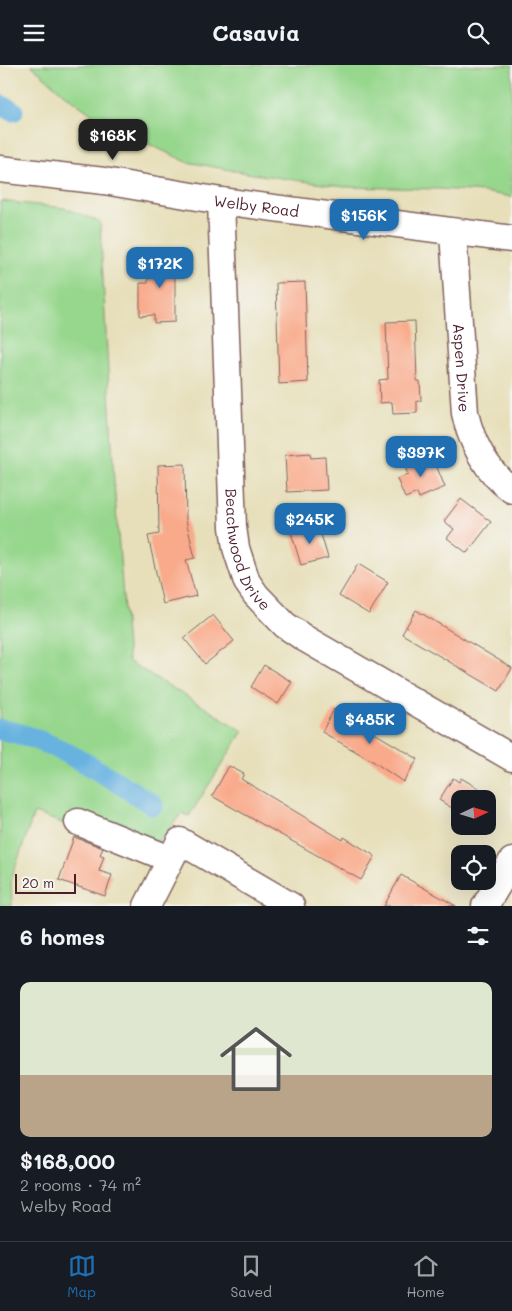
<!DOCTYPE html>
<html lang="en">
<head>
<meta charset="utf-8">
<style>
  body { margin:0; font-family:Mali,sans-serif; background:#20242c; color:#f1f3f6; height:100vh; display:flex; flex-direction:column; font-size:19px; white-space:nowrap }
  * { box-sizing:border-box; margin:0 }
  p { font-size:16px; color:#9ea1a6 }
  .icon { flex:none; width:28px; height:28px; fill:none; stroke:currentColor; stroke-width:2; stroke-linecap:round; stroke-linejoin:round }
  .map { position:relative; height:841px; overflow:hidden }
  .sheet { display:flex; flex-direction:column; background:#171b24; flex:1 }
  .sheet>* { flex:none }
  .needle { width:32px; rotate:86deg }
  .buttons { position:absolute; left:451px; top:725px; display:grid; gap:10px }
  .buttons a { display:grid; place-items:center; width:45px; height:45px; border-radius:10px; background:#171b24; box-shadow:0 5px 20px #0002; font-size:25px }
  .scale { position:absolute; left:15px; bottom:12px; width:61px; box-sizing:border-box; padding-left:5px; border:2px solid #4a1f2b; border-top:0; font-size:14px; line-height:18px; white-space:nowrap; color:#4a1f2b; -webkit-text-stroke:4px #f6f6f2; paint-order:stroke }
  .price { position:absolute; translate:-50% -42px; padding:0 11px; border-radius:10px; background:#1f6fb2; color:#fff; font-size:16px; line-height:32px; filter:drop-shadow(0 1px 2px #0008) }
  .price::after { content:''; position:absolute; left:50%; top:30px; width:15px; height:11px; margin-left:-8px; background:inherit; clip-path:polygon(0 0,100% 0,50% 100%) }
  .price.current { background:#222; color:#fff }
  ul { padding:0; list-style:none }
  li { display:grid; align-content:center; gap:10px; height:265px; padding:0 20px }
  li+li { border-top:1px solid #363941 }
  li span { display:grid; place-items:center; height:155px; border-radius:10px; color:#555 }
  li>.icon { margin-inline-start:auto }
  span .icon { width:90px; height:90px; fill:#fffc; stroke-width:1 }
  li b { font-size:21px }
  h2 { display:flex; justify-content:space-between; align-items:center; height:60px; padding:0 20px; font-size:21px }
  header { display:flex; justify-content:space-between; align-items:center; height:65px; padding:0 20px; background:#171b24; font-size:22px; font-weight:700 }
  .tabs { display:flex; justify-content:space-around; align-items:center; height:70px; border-top:1px solid #363941; background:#171b24; font-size:14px; color:#9ea1a6 }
  .tabs a { display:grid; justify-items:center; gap:2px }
  .tabs .current { color:#1f6fb2 }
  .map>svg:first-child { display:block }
  .green { fill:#97d78d; stroke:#707b5c }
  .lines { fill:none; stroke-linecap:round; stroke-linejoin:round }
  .canal { stroke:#68b2e0; stroke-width:21 }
  .building { fill:#f9aa8b }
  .minor-casing { stroke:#81625d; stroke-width:29 }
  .minor { stroke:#fff; stroke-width:26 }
  .labels { text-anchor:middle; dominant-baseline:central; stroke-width:4; stroke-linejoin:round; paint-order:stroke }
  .street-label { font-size:15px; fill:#4a1f2b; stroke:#f6f6f2 }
</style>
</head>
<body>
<header><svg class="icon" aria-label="menu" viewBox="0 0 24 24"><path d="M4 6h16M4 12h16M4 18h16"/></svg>Casavia<svg class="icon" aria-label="search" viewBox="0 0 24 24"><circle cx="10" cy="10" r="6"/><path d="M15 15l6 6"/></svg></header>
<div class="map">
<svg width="512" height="841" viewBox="0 0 512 841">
  <rect width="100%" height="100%" fill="#f6f6f2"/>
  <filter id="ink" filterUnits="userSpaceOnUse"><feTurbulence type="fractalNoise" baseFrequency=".02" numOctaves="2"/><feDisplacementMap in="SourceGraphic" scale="10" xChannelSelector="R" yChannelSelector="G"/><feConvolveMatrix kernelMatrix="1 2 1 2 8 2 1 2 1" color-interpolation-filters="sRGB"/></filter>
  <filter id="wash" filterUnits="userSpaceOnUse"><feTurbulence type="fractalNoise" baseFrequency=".0096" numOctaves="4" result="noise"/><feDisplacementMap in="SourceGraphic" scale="20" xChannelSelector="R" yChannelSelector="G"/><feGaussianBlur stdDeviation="1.12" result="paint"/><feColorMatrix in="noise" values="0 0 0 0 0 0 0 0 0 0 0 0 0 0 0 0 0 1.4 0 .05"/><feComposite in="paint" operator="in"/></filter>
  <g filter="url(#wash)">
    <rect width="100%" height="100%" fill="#e7dfba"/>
    <!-- green -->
    <g class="green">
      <path d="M31 0H512V132L484 127 439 124 344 122 247 108 187 97 104 58 65 30Z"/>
      <path d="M0 136 65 143 100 157 114 417 128 596 243 666 189 751 182 748 156 779 76 763 34 748 11 815 12 841H0Z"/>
    </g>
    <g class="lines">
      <!-- canal -->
      <g class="canal">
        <path d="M0 40 13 46"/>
        <path d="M0 665C47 670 113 714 153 740"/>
      </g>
    </g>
    <g id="blocks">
      <!-- building -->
      <g class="building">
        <path d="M175 188V257L154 258V250L140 251V218H148V189Z"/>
        <path d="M305 217 308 317 279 319 276 218Z"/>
        <path d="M415 256 417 316H420L421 336H417V348L393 349 392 337 380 338 379 315 388 314 386 257Z"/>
        <path d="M310 388 311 393 325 392 327 425 287 427 285 390Z"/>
        <path d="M431 388 445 422 419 433 417 428 405 433 397 414 408 410 404 399Z"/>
        <path d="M185 399 186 455 195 493 186 495 196 531 163 539 148 471 159 469 158 400Z"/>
        <path d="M461 434 491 457 467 488 447 473 454 464 444 456Z"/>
        <path d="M318 459 328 493 301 500 291 467Z"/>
        <path d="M358 499 388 517 369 549 339 531Z"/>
        <path d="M416 545 512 603 499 626 402 569Z"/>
        <path d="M213 550 234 576 205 599 184 573Z"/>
        <path d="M264 600 292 617 278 639 251 622Z"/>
        <path d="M334 644 418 694 403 717 374 697 322 667Z"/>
        <path d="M229 701 244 709 241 714 343 775 344 772 375 791 361 815 212 731Z"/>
        <path d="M453 713 459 717 461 713 483 726 480 731 484 734H460V748L439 735Z"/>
        <path d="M74 772 103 783 100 790 104 791 99 806 112 810 105 831 59 815Z"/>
        <path d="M401 810 456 841H384Z"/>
      </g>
    </g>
  </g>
  <g filter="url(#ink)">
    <use href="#blocks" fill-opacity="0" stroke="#81625d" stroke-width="1"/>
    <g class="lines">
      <defs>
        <g id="minor">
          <path id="s1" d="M0 104 104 116 221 136 512 174"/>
          <path id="s2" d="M221 136 233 462 236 483 247 517 256 530 285 560 304 573 512 693"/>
          <path id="s3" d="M453 167 465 348C471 377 487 407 512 425"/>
          <path d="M78 757 170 794"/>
          <path d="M147 841 180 776 291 841"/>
          <path d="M485 841 512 796"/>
        </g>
      </defs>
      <!-- minor casing -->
      <use href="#minor" class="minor-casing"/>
      <!-- minor -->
      <use href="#minor" class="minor"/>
    </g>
  </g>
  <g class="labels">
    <!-- street labels -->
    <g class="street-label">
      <text stroke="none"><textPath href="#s1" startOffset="259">Welby Road</textPath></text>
      <text stroke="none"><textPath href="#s3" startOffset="136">Aspen Drive</textPath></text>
      <text stroke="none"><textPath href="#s2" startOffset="352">Beachwood Drive</textPath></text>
    </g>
  </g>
</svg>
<div class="buttons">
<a><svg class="needle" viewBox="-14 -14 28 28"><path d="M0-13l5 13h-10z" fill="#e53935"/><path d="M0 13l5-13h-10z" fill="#9ea1a6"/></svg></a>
<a><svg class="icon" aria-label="locate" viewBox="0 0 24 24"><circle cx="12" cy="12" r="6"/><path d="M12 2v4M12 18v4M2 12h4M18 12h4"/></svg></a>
</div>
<div class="scale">20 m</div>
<b class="price current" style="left:113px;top:96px">$168K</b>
<b class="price" style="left:364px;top:176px">$156K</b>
<b class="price" style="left:160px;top:224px">$172K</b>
<b class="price" style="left:421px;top:413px">$397K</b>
<b class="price" style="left:310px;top:480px">$245K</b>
<b class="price" style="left:370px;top:680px">$485K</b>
</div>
<section class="sheet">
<h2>6 homes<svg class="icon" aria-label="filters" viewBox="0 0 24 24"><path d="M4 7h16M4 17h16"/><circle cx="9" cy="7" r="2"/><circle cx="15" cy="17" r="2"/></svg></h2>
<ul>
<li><span style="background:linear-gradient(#dfe7d0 60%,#b9a48a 0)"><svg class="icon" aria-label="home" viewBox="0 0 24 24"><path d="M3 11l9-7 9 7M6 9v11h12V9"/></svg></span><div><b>$168,000</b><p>2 rooms · 74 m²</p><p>Welby Road</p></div></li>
</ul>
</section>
<nav class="tabs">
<a class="current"><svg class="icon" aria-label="map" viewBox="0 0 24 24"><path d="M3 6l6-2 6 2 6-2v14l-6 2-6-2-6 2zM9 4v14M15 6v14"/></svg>Map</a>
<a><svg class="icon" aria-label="saved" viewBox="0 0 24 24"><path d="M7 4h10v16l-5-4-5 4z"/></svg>Saved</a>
<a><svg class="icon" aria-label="home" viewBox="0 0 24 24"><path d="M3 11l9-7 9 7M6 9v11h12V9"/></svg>Home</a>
</nav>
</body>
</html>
